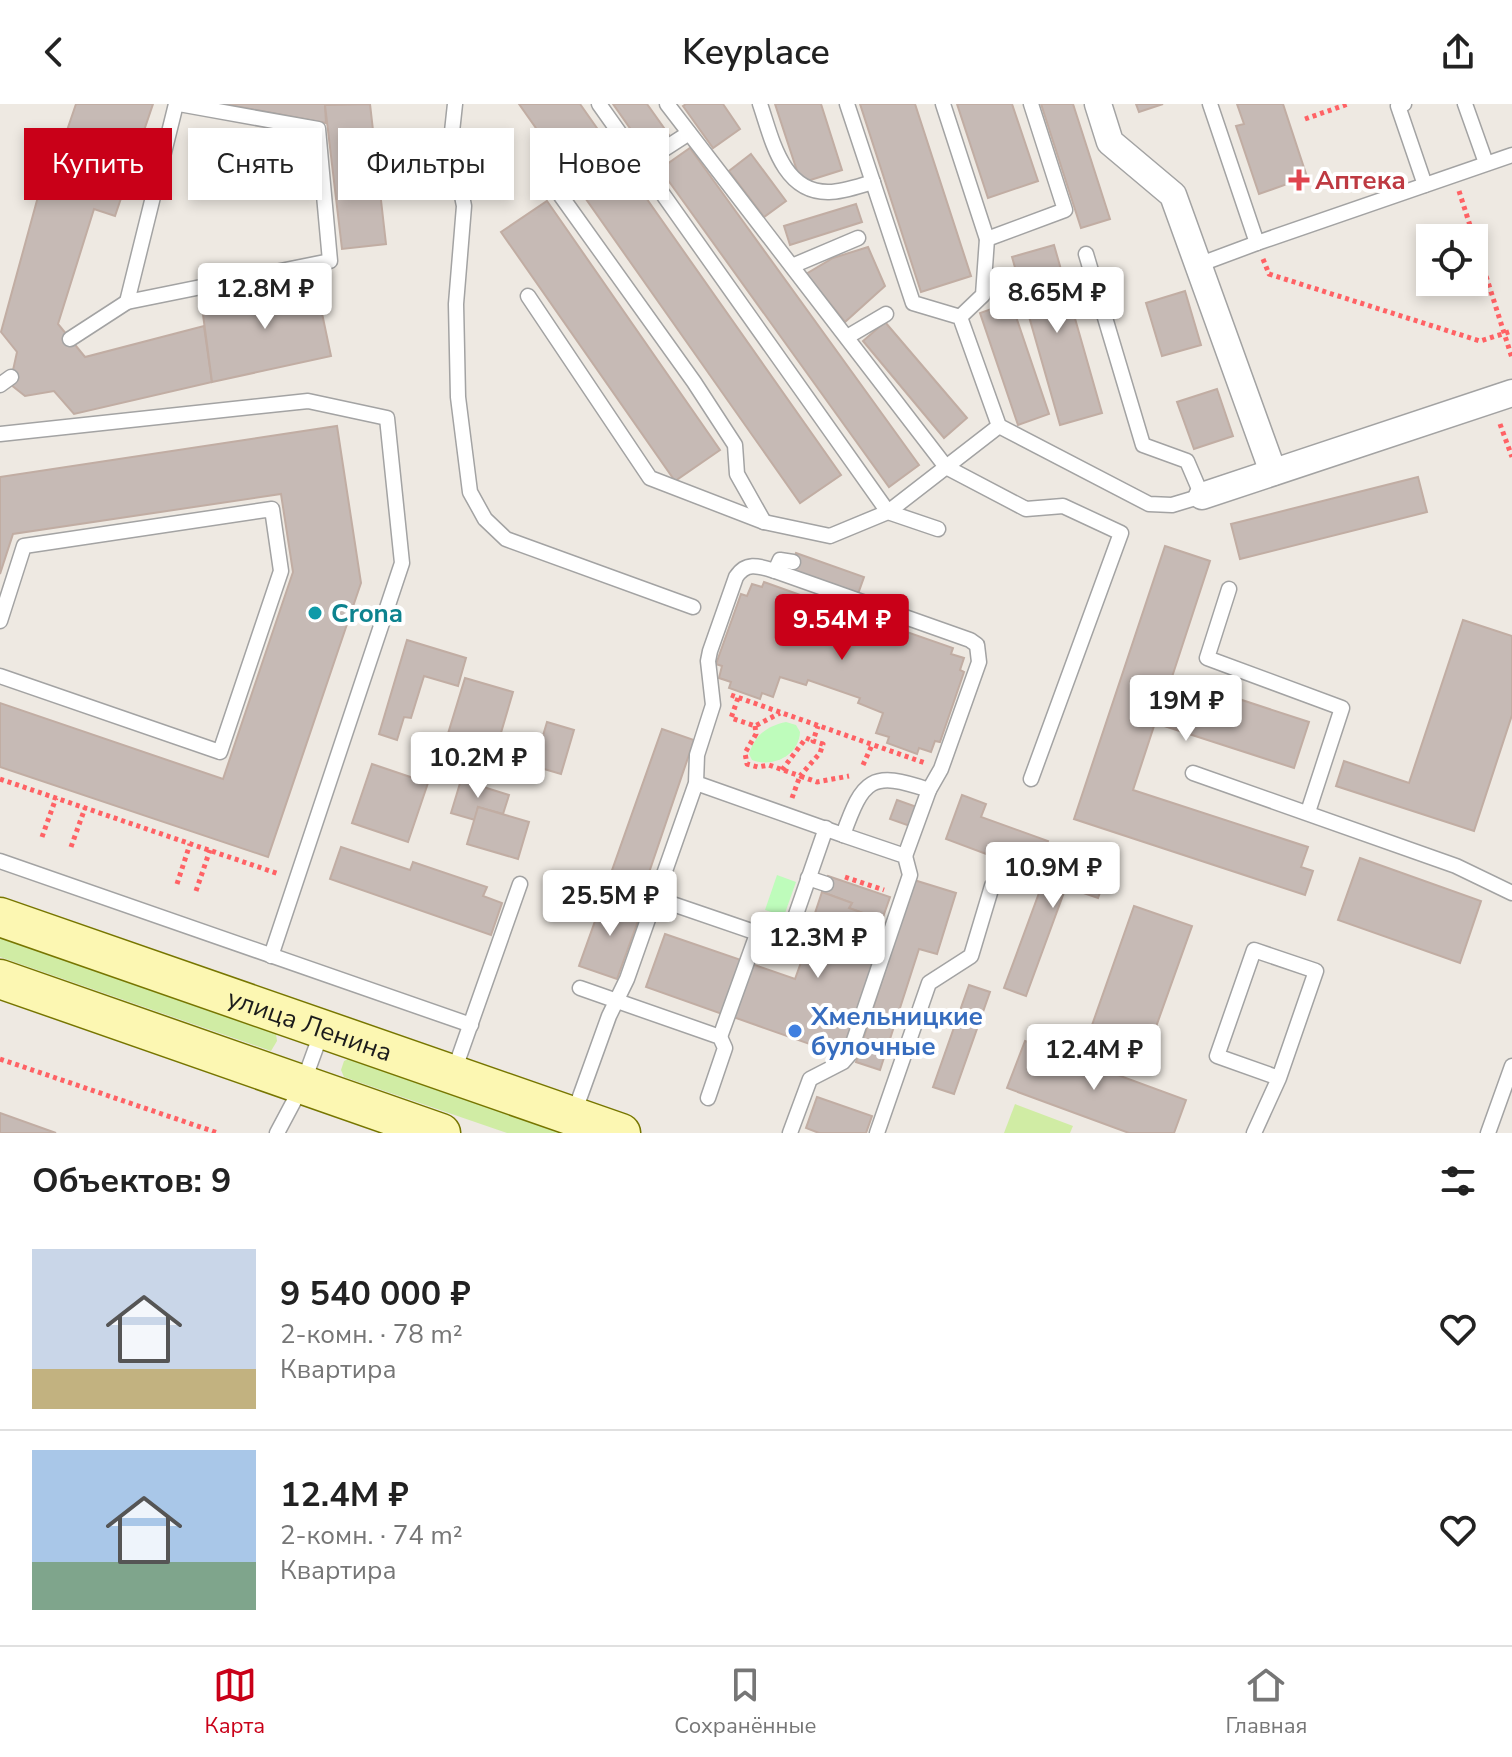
<!DOCTYPE html>
<html lang="ru">
<head>
<meta charset="utf-8">
<style>
  body { margin:0; font-family:"Nunito Sans",sans-serif; background:#f6f6f6; color:#222; height:100vh; display:flex; flex-direction:column; font-size:30px; white-space:nowrap }
  * { box-sizing:border-box; margin:0 }
  p { font-size:26px; color:#767676 }
  .icon { flex:none; width:44px; height:44px; fill:none; stroke:currentColor; stroke-width:2; stroke-linecap:round; stroke-linejoin:round }
  .map { position:relative; height:1029px; overflow:hidden }
  .side { display:flex; flex-direction:column; background:#fff; flex:1 }
  .side>* { flex:none }
  .guide { position:absolute; left:24px; top:24px; width:800px; height:72px; display:flex; gap:16px }
  .buttons { position:absolute; left:1416px; top:120px; display:grid; gap:16px }
  .buttons a { display:grid; place-items:center; width:72px; height:72px; border-radius:0px; background:#fff; box-shadow:0 4px 12px #0003; font-size:40px }
  .price { position:absolute; translate:-50% -68px; padding:0 18px; border-radius:8px; background:#fff; color:#222; font-size:26px; line-height:52px; filter:drop-shadow(0 2px 4px #0008) }
  .price::after { content:''; position:absolute; left:50%; top:48px; width:24px; height:18px; margin-left:-12px; background:inherit; clip-path:polygon(0 0,100% 0,50% 100%) }
  .price.selected { background:#c90018; color:#fff }
  ul { padding:0; list-style:none }
  li { display:flex; align-items:center; gap:24px; height:200px; padding:0 32px }
  li+li { border-top:2px solid #e0e0e0 }
  li span { display:grid; place-items:center; flex:none; width:224px; height:160px; border-radius:0px; color:#555 }
  li>.icon { margin-inline-start:auto }
  span .icon { width:96px; height:96px; fill:#fffc; stroke-width:1 }
  li b { font-size:34px }
  h2 { display:flex; justify-content:space-between; align-items:center; height:96px; padding:0 32px; font-size:34px }
  .chip { padding:0 28px; border-radius:0px; background:#fff; box-shadow:0 4px 12px #0003; font-size:28px; line-height:72px }
  .chip.selected { background:#c90018; color:#fff }
  header { display:flex; justify-content:space-between; align-items:center; height:104px; padding:0 32px; background:#fff; font-size:36px; font-weight:600 }
  .tab-bar { display:flex; justify-content:space-around; align-items:center; height:112px; border-top:2px solid #e0e0e0; background:#fff; font-size:22px; color:#767676 }
  .tab-bar a { display:grid; justify-items:center; gap:4px }
  .tab-bar .selected { color:#c90018 }
  .map>svg:first-child { display:block }
  .grass { fill:#d0eca4 }
  .park { fill:#befcbb }
  .building { fill:#c6bab5; stroke:#c1ada3; stroke-width:2 }
  .lines { fill:none; stroke-linecap:round; stroke-linejoin:round }
  .service-casing { stroke:#a3a3a3; stroke-width:17 }
  .minor-casing { stroke:#a3a3a3; stroke-width:29 }
  .secondary-casing { stroke:#777600; stroke-width:41 }
  .path { stroke:#ff6265; stroke-width:5; stroke-dasharray:4 4; stroke-linecap:butt }
  .service { stroke:#fff; stroke-width:14 }
  .minor { stroke:#fff; stroke-width:26 }
  .secondary { stroke:#fcf7b2; stroke-width:38 }
  .health-dot { fill:#e0444e; stroke:#fff; stroke-width:3 }
  .culture-dot { fill:#0f9aa8; stroke:#fff; stroke-width:3 }
  .shop-dot { fill:#3f7fe0; stroke:#fff; stroke-width:3 }
  .labels { text-anchor:middle; dominant-baseline:central; stroke-width:8; stroke-linejoin:round; paint-order:stroke }
  .health-label { font-size:26px; font-weight:bold; fill:#be3a42; stroke:#fff; text-anchor:start }
  .culture-label { font-size:26px; font-weight:bold; fill:#0d838f; stroke:#fff; text-anchor:start }
  .shop-label { font-size:26px; font-weight:bold; fill:#366cbe; stroke:#fff; text-anchor:start }
  .street-label { font-size:26px; fill:#1c1c1c; stroke:#fff }
</style>
</head>
<body>
<header><svg class="icon" aria-label="back" viewBox="0 0 24 24"><path d="M15 5l-7 7 7 7"/></svg>Keyplace<svg class="icon" aria-label="share" viewBox="0 0 24 24"><path d="M12 15V3M7 8l5-5 5 5M5 13v7h14v-7"/></svg></header>
<div class="map">
<svg width="1512" height="1029" viewBox="0 0 1512 1029">
  <rect width="100%" height="100%" fill="#eee9e2"/>
  <!-- grass -->
  <g class="grass">
    <path d="M0 834 276 930 277 937 271 947 0 853Z"/>
    <path d="M350 954 567 1029H507L344 973 341 966 344 957Z"/>
    <path d="M1015 1000 1073 1022 1070 1029H1004Z"/>
  </g>
  <!-- park -->
  <g class="park">
    <path d="M786 618 796 621 800 628C799 652 772 664 752 656L749 650C755 631 767 622 786 618Z"/>
    <path d="M777 771 796 778 784 812 765 806Z"/>
  </g>
  <!-- building -->
  <g class="building">
    <path d="M76 0H153L115 112 94 105 58 220 85 253 204 222 212 278 74 310 54 287 25 292 10 280 17 248 1 228 39 89 45 91Z"/>
    <path d="M224 0H325L326 19Z"/>
    <path d="M370 0 386 140 342 145 325 1Z"/>
    <path d="M519 0H580L841 371 800 399Z"/>
    <path d="M613 0H647L669 31 646 47Z"/>
    <path d="M686 0H723L740 25 713 44 683 2Z"/>
    <path d="M775 0H821L842 66 801 79Z"/>
    <path d="M860 0H915L971 172 921 188Z"/>
    <path d="M957 0H1012L1038 77 988 94Z"/>
    <path d="M1041 0H1073L1110 115 1081 124Z"/>
    <path d="M1136 0H1163L1139 8Z"/>
    <path d="M1237 0H1283L1307 73 1259 90 1236 22 1244 20Z"/>
    <path d="M690 44 919 361 889 383 660 65Z"/>
    <path d="M751 50 786 97 764 113 729 67Z"/>
    <path d="M547 97 720 346 675 377 501 128Z"/>
    <path d="M856 100 862 118 790 141 784 122Z"/>
    <path d="M1054 141 1102 309 1060 321 1012 153Z"/>
    <path d="M868 143 885 182 845 218 806 170 833 154Z"/>
    <path d="M315 176 331 252 212 278 202 203Z"/>
    <path d="M1185 187 1201 241 1162 252 1146 199Z"/>
    <path d="M1011 198 1049 310 1018 321 980 209Z"/>
    <path d="M885 218 967 314 944 334 863 237Z"/>
    <path d="M1217 285 1233 332 1194 345 1177 298Z"/>
    <path d="M337 322 361 479 268 753 0 663V599L223 675 293 468 281 390 13 430 0 470V373Z"/>
    <path d="M1418 373 1427 408 1240 455 1231 420Z"/>
    <path d="M1165 442 1210 457 1172 573 1309 618 1294 664 1155 619 1133 686 1308 743 1301 763 1313 767 1305 791 1074 715Z"/>
    <path d="M796 449 864 473 858 490 790 467Z"/>
    <path d="M764 478 834 503 832 508 882 526 884 520 953 544 951 550 964 554 960 566 964 568 940 638 935 637 931 648 919 644 917 650 887 639 889 633 876 629 883 609 858 599 860 594 808 576 806 581 780 573 773 593 762 589 760 595 729 584 731 578 719 574 722 562 716 560 741 490 747 492 752 480 762 483Z"/>
    <path d="M1463 516 1512 532V611L1474 727 1336 682 1344 657 1409 679Z"/>
    <path d="M407 536 466 554 458 582 424 572 411 614 404 613 397 636 379 630Z"/>
    <path d="M465 574 513 588 485 683 436 669Z"/>
    <path d="M547 618 574 626 561 670 534 662Z"/>
    <path d="M662 625 694 636 638 801 604 789Z"/>
    <path d="M372 660 428 679 408 738 352 719Z"/>
    <path d="M461 676 509 691 503 710 478 703 475 716 451 709Z"/>
    <path d="M962 691 986 700 981 713 1048 737 1037 769 946 735Z"/>
    <path d="M897 696 917 703 910 722 890 715Z"/>
    <path d="M478 703 529 718 518 755 467 740Z"/>
    <path d="M341 743 410 766 413 758 487 783 483 792 502 799 491 831 330 775Z"/>
    <path d="M1056 743 1110 762 1098 794 1066 783 1026 892 1004 884Z"/>
    <path d="M1360 754 1481 797 1460 859 1338 816Z"/>
    <path d="M828 772 890 793 882 816 849 804 852 799 822 788Z"/>
    <path d="M914 776 956 789 937 850 919 845 880 966 856 958Z"/>
    <path d="M822 788 852 799 849 804 882 816 886 822 841 951 733 913 752 860 795 875 813 825 810 824Z"/>
    <path d="M604 792 642 806 617 875 579 862Z"/>
    <path d="M1134 802 1192 822 1142 962 1085 941Z"/>
    <path d="M665 830 744 857 725 911 646 883Z"/>
    <path d="M969 881 990 888 954 990 933 983Z"/>
    <path d="M1025 937 1186 996 1174 1029H1129L1007 984Z"/>
    <path d="M817 993 872 1012 866 1029H819L806 1024Z"/>
    <path d="M0 1009 56 1029H0Z"/>
  </g>
  <g class="lines">
    <defs>
      <g id="service">
        <path d="M455 0 451 37 464 102 456 200 458 293 470 388 485 415 506 435 693 503"/>
        <path d="M599 0 888 408 999 322"/>
        <path d="M667 0 946 363 1026 405 1063 402 1121 429 1031 675"/>
        <path d="M760 0C772 35 782 89 829 88 843 88 859 82 873 78"/>
        <path d="M847 0 913 199 960 213 999 322 1149 400 1172 401 1202 392 1187 357 1143 341 1086 150"/>
        <path d="M943 0 987 135 983 191 960 213"/>
        <path d="M1210 0 1257 139 1512 51"/>
        <path d="M1404 0 1398 2 1425 81"/>
        <path d="M1465 0 1486 59"/>
        <path d="M641 60 689 29"/>
        <path d="M556 85 694 278 735 341 737 370 764 418"/>
        <path d="M987 135 1065 106 1031 0"/>
        <path d="M1198 161 1257 139"/>
        <path d="M792 162 858 134"/>
        <path d="M528 192 650 374 764 418 830 432 888 408 938 425"/>
        <path d="M127 198 176 0"/>
        <path d="M847 233 886 210"/>
        <path d="M70 235 127 198 330 157 318 25 179 0"/>
        <path d="M0 281 11 273"/>
        <path d="M0 330 308 297 387 314 402 459 271 852"/>
        <path d="M775 467 780 456 793 458"/>
        <path d="M1229 485 1207 554 1342 604 1308 708"/>
        <path d="M0 517 24 442 272 405 281 467 220 648 0 572"/>
        <path d="M1193 669 1456 762 1512 789"/>
        <path d="M905 752 929 686"/>
        <path d="M0 757 471 921"/>
        <path d="M808 774 826 780"/>
        <path d="M655 794 769 833C780 833 785 831 792 822L826 724"/>
        <path d="M580 884 720 933 725 944 708 994"/>
        <path d="M720 933 757 830"/>
        <path d="M453 970 520 780"/>
        <path d="M573 1012 609 912 627 875 696 679 843 731C863 675 871 666 929 686L941 665 979 558 977 541 970 536 775 467C759 462 746 457 736 473L710 547 708 557 713 601 697 651 696 679"/>
        <path d="M277 1029 302 982 322 927"/>
        <path d="M790 1029 810 975 843 958 849 951 910 771 905 752 843 731"/>
        <path d="M877 1029 929 879 971 852 992 782"/>
        <path d="M1254 1029 1279 974 1316 867 1254 846 1217 952 1279 974"/>
        <path d="M1488 1029 1512 962"/>
      </g>
      <g id="minor">
        <path d="M1098 0 1110 38 1173 91 1273 368"/>
        <path d="M1202 392 1512 289"/>
      </g>
      <g id="secondary">
        <path id="s1" d="M0 813 621 1029"/>
        <path d="M0 875 441 1029"/>
      </g>
    </defs>
    <!-- service casing -->
    <use href="#service" class="service-casing"/>
    <!-- minor casing -->
    <use href="#minor" class="minor-casing"/>
    <!-- secondary casing -->
    <use href="#secondary" class="secondary-casing"/>
    <!-- path -->
    <g class="path">
      <path d="M1305 15 1348 0"/>
      <path d="M1459 87 1474 134"/>
      <path d="M1474 134 1512 254"/>
      <path d="M1263 155 1269 170 1480 237 1512 227"/>
      <path d="M1500 320 1512 353"/>
      <path d="M731 591 925 659"/>
      <path d="M738 594 731 614 755 622 780 609"/>
      <path d="M755 622 756 630 745 649 747 660 758 663 769 661 800 672 820 649 823 640 813 637 818 622"/>
      <path d="M863 661 872 641"/>
      <path d="M782 666 806 634 813 637"/>
      <path d="M0 675 279 770"/>
      <path d="M792 694 800 672 817 678 849 672"/>
      <path d="M42 733 56 694"/>
      <path d="M71 743 85 704"/>
      <path d="M845 773 884 786"/>
      <path d="M177 780 190 740"/>
      <path d="M196 787 210 746"/>
      <path d="M0 955 218 1029"/>
    </g>
    <!-- service -->
    <use href="#service" class="service"/>
    <!-- minor -->
    <use href="#minor" class="minor"/>
    <!-- secondary -->
    <use href="#secondary" class="secondary"/>
  </g>
  <!-- markers -->
  <path class="health-dot" d="M1295 64h8v8h8v8h-8v8h-8v-8h-8v-8h8z"/>
  <circle class="culture-dot" cx="315" cy="509" r="8"/>
  <circle class="shop-dot" cx="795" cy="927" r="8"/>
  <g class="labels">
    <!-- health labels -->
    <g class="health-label">
      <text x="1315" y="76">Аптека</text>
    </g>
    <!-- culture labels -->
    <g class="culture-label">
      <text x="331" y="509">Crona</text>
    </g>
    <!-- shop labels -->
    <g class="shop-label">
      <text x="811" y="912">Хмельницкие<tspan x="811" dy="30">булочные</tspan></text>
    </g>
    <!-- street labels -->
    <g class="street-label">
      <text stroke="none"><textPath href="#s1" startOffset="328">улица Ленина</textPath></text>
    </g>
  </g>
</svg>
<div class="buttons">
<a><svg class="icon" aria-label="locate" viewBox="0 0 24 24"><circle cx="12" cy="12" r="6"/><path d="M12 2v4M12 18v4M2 12h4M18 12h4"/></svg></a>
</div>
<b class="price" style="left:265px;top:227px">12.8M ₽</b>
<b class="price" style="left:1057px;top:231px">8.65M ₽</b>
<b class="price selected" style="left:842px;top:558px">9.54M ₽</b>
<b class="price" style="left:1186px;top:639px">19M ₽</b>
<b class="price" style="left:478px;top:696px">10.2M ₽</b>
<b class="price" style="left:1053px;top:806px">10.9M ₽</b>
<b class="price" style="left:610px;top:834px">25.5M ₽</b>
<b class="price" style="left:818px;top:876px">12.3M ₽</b>
<b class="price" style="left:1094px;top:988px">12.4M ₽</b>
<div class="guide">
<a class="chip selected">Купить</a>
<a class="chip">Снять</a>
<a class="chip">Фильтры</a>
<a class="chip">Новое</a>
</div>
</div>
<section class="side">
<h2>Объектов: 9<svg class="icon" aria-label="filters" viewBox="0 0 24 24"><path d="M4 7h16M4 17h16"/><circle cx="9" cy="7" r="2"/><circle cx="15" cy="17" r="2"/></svg></h2>
<ul>
<li><span style="background:linear-gradient(#c9d6e8 75%,#c2b280 0)"><svg class="icon" aria-label="home" viewBox="0 0 24 24"><path d="M3 11l9-7 9 7M6 9v11h12V9"/></svg></span><div><b>9 540 000 ₽</b><p>2-комн. · 78 m²</p><p>Квартира</p></div><svg class="icon" aria-label="heart" viewBox="0 0 24 24"><path d="M12 20l-8-8c-3-5 5-10 8-4 3-6 11-1 8 4z"/></svg></li>
<li><span style="background:linear-gradient(#a9c7e8 70%,#7fa58c 0)"><svg class="icon" aria-label="home" viewBox="0 0 24 24"><path d="M3 11l9-7 9 7M6 9v11h12V9"/></svg></span><div><b>12.4M ₽</b><p>2-комн. · 74 m²</p><p>Квартира</p></div><svg class="icon" aria-label="heart" viewBox="0 0 24 24"><path d="M12 20l-8-8c-3-5 5-10 8-4 3-6 11-1 8 4z"/></svg></li>
</ul>
</section>
<nav class="tab-bar">
<a class="selected"><svg class="icon" aria-label="map" viewBox="0 0 24 24"><path d="M3 6l6-2 6 2 6-2v14l-6 2-6-2-6 2zM9 4v14M15 6v14"/></svg>Карта</a>
<a><svg class="icon" aria-label="saved" viewBox="0 0 24 24"><path d="M7 4h10v16l-5-4-5 4z"/></svg>Сохранённые</a>
<a><svg class="icon" aria-label="home" viewBox="0 0 24 24"><path d="M3 11l9-7 9 7M6 9v11h12V9"/></svg>Главная</a>
</nav>
</body>
</html>
